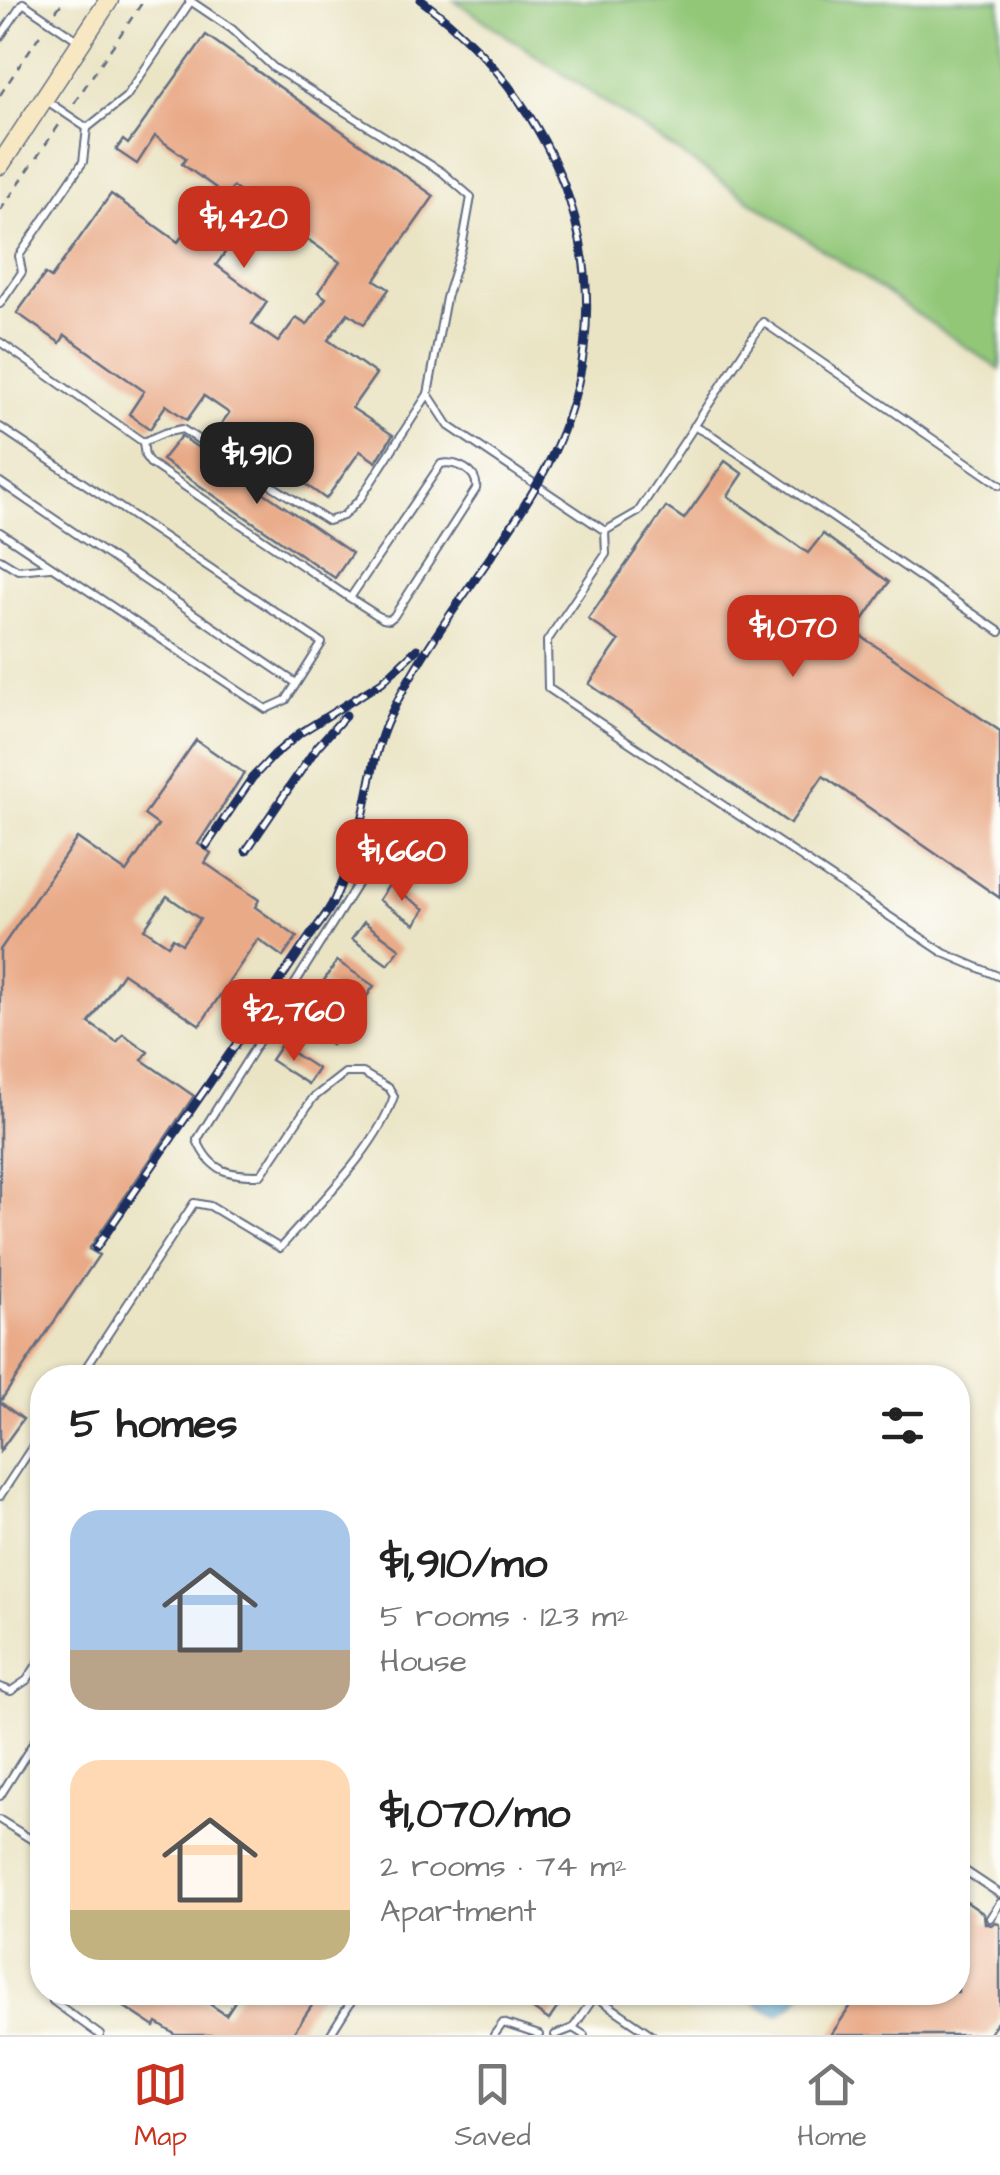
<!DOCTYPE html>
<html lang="en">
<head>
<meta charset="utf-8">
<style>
  body { margin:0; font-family:"Architects Daughter",sans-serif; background:#f2f2f2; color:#222; height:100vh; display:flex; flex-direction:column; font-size:38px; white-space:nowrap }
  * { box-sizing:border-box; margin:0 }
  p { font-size:32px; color:#767676 }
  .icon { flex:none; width:55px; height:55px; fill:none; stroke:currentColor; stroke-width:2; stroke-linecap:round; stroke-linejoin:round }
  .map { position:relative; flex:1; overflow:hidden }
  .side { position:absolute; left:30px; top:1365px; width:940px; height:640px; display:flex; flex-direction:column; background:#fff; border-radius:40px; box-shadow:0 2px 8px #0004 }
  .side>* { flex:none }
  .price { position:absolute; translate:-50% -85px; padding:0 22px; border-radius:20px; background:#c8321e; color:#fff; font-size:32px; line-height:65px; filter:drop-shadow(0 2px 5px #0008) }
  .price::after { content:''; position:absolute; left:50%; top:60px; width:30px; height:22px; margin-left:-15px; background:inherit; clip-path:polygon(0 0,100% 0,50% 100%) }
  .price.current { background:#222; color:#fff }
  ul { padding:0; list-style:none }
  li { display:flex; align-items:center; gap:30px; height:250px; padding:0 40px }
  li span { display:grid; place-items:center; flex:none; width:280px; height:200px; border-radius:30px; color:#555 }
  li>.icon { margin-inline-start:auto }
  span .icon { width:120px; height:120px; fill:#fffc; stroke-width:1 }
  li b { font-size:42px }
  h2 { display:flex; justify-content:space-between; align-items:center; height:120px; padding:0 40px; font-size:42px }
  .menu { display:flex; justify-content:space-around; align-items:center; height:140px; border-top:2px solid #e0e0e0; background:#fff; font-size:28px; color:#767676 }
  .menu a { display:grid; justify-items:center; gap:5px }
  .menu .current { color:#c8321e }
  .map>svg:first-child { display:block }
  .green { fill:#92c778; stroke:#567b6b; stroke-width:2.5 }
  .water { fill:#50a6cd; stroke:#366a96; stroke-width:2.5 }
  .building { fill:#e9aa88; fill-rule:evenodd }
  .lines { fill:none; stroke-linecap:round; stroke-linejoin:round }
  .lane-casing { stroke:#636e82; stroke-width:10 }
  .secondary-casing { stroke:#636e82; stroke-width:21 }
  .path { stroke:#636e82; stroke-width:2.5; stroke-dasharray:8 8; stroke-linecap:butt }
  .lane { stroke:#fff; stroke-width:6 }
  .secondary { stroke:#f7e8c3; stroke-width:18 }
  .rail-casing { stroke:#1b2f5e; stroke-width:9 }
  .rail { stroke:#fdfcf7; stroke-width:5; stroke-dasharray:15; stroke-linecap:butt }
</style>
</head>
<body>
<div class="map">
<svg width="1000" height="2035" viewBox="0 0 1000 2035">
  <rect width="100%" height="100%" fill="#fdfcf7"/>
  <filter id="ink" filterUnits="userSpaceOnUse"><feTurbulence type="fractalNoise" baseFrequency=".01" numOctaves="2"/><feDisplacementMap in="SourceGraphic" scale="20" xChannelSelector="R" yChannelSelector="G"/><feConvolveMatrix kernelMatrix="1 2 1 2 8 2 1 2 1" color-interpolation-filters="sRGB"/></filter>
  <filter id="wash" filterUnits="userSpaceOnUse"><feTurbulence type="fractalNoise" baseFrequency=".0048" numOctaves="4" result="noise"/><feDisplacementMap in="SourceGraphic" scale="40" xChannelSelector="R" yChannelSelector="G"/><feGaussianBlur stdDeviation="2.25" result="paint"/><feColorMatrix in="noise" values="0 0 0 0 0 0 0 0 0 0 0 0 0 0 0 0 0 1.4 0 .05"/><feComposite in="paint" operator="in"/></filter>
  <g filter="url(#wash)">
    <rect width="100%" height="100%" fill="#eae4c4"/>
    <!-- green -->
    <path class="green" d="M454 0H1000V370Z"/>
    <!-- water -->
    <path class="water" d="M740 1993 802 1992V1993L794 2004 778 2014 763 2008Z"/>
    <g id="blocks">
      <!-- building -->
      <g class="building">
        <path d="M206 35 434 196 375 280 389 289 364 324 348 313 328 340 376 374 352 408 393 435 376 462 360 451 326 499 221 424 229 413 204 396 187 420 166 405 150 429 129 414 144 391 65 335 60 343 17 313 45 274 51 278 111 194 178 242 216 188 182 164 186 158 155 136 137 164 116 150 123 140 128 144ZM233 187 340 262 318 292 326 298 307 325 296 318 278 342 252 324 267 302 216 265 229 247 203 229Z"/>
        <path d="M181 436 352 553 335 578 162 460Z"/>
        <path d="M725 461 743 474 728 496 808 553 823 534 889 582 855 632 1000 731V898L823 776 790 824 589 684 619 641 588 619 666 507 684 519Z"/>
        <path d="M196 740 244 773 198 844 211 853 205 863 259 900 255 907 297 937 283 957 258 939 200 1025 123 973 89 1023 117 1042 123 1034 148 1052 142 1060 194 1096 89 1249 99 1255 0 1402 23 1419 0 1451V950L77 838 126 872 158 825 144 815ZM167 896 200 919 182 944 173 938 168 945 144 929Z"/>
        <path d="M389 885 425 909 415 924 379 900Z"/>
        <path d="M364 922 400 949 388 965 352 939Z"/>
        <path d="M337 961 374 986 360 1006 323 982Z"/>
        <path d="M308 1007 341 1030 331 1045 298 1022Z"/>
        <path d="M281 1045 318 1069 308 1084 271 1060Z"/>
        <path d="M958 1896 984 1914 985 1923 991 1925 996 1922 1000 1925V2018L988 2035H831L860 1992H958Z"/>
        <path d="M123 1992H192L226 2015 241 1992H321L292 2035H176L157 2023 155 2027 117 2002Z"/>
        <path d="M509 1992H568L549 2020Z"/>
      </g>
    </g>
  </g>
  <g filter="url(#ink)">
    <use href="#blocks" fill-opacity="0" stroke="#636e82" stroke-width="2.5"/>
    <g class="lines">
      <defs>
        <g id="lane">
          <path d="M189 0 232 29 274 68 442 172 471 197 462 247 446 298 428 394 449 426 605 531 638 512 763 322 1000 485"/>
          <path d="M0 37 23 3 79 41"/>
          <path d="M47 101 87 128 126 97 191 1"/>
          <path d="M0 304 22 272 19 256 83 162 87 128"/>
          <path d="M0 342 143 442 145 456 150 463 350 598 383 619 389 620 394 616 476 489C479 471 456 461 441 464L350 598"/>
          <path d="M694 426 713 436 1000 632"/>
          <path d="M0 427 322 643 286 700 266 709 0 532"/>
          <path d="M143 442 164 433 182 429 328 521 343 516 360 499 428 394"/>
          <path d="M0 482 296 683"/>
          <path d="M605 531 606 554 547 641 548 688 944 953 1000 977"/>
          <path d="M0 559 18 570 50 567"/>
          <path d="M79 1378 194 1203 210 1206 280 1248C317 1205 376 1150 394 1096L389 1088 363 1073H345L313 1098 261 1175C229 1175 211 1173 197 1140L368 867"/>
          <path d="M0 1496 42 1432"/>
          <path d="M0 1687 11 1691 27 1680 42 1657"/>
          <path d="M0 1796 42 1729"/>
          <path d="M0 1820 42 1846"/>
          <path d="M958 1866 1000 1894"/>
          <path d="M990 1918 1000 1903"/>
          <path d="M58 1992 53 2001 100 2035"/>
          <path d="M573 2028 584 2035"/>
          <path d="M330 2035 357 1992"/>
          <path d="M494 2035 503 2023 539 2035"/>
          <path d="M555 2035 573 2028 595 1996 652 2035"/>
        </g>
        <path id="secondary" d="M0 165 109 0"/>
      </defs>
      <!-- lane casing -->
      <use href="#lane" class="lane-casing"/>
      <!-- secondary casing -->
      <use href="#secondary" class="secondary-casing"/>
      <!-- path -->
      <g class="path">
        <path d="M56 11 64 0"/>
        <path d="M0 95 43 30"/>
        <path d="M74 103 144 0"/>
        <path d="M0 211 61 122"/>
      </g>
      <!-- lane -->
      <use href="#lane" class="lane"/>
      <!-- secondary -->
      <use href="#secondary" class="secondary"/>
      <defs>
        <g id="rail">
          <path d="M206 846 252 778 274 755 300 733 382 682 417 649"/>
          <path d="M246 851 317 747 346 715"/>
          <path d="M96 1248C150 1169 205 1090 259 1011 276 986 293 961 310 936 319 924 329 912 335 898 347 871 357 841 364 812 371 780 375 748 389 718 429 632 493 563 539 481 638 308 575 115 421 0"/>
        </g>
      </defs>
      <!-- rail casing -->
      <use href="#rail" class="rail-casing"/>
      <!-- rail -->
      <use href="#rail" class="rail"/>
    </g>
  </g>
</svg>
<b class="price" style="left:244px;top:271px">$1,420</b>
<b class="price current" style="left:257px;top:507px">$1,910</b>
<b class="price" style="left:793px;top:680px">$1,070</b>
<b class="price" style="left:402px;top:904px">$1,660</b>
<b class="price" style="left:294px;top:1064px">$2,760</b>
<section class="side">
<h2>5 homes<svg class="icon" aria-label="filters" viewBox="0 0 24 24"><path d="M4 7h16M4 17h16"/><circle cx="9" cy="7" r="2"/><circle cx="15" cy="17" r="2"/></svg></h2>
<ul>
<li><span style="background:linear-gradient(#a9c7e8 70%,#b9a48a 0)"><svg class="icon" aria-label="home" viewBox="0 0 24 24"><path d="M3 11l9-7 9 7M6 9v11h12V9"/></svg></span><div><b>$1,910/mo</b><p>5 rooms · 123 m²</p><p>House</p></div></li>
<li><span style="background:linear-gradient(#ffd9b3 75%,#c2b280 0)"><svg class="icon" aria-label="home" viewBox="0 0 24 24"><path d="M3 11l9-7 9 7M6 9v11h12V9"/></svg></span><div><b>$1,070/mo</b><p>2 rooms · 74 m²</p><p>Apartment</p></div></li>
</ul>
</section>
</div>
<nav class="menu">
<a class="current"><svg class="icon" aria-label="map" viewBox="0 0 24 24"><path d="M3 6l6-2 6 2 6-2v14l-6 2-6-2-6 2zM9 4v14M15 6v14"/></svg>Map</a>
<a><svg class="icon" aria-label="saved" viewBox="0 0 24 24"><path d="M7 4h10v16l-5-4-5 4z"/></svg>Saved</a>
<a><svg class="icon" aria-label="home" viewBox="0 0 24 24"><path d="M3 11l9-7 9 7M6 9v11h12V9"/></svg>Home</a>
</nav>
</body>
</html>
